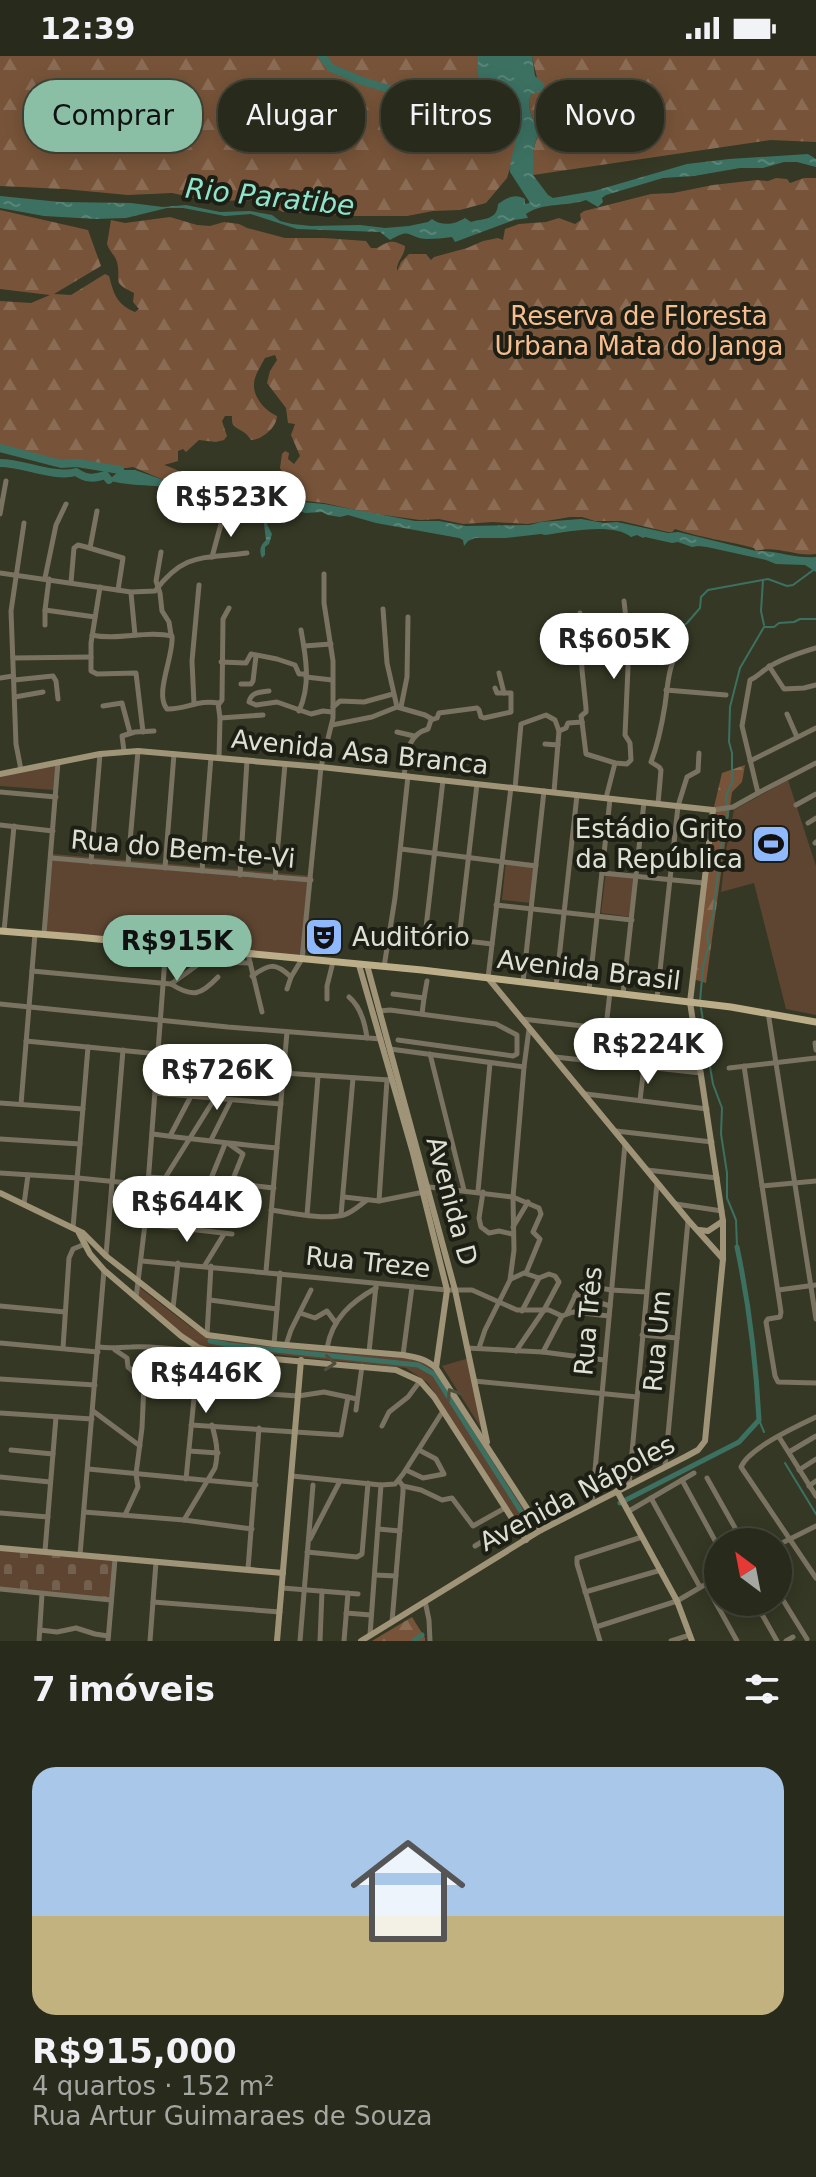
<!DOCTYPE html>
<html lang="pt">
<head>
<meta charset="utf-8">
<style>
  body { margin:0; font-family:"DejaVu Sans",sans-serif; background:#343628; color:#f1f3f6; height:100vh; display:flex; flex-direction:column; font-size:30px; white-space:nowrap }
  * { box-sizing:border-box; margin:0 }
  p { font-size:26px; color:#a5a7a3 }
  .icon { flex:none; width:44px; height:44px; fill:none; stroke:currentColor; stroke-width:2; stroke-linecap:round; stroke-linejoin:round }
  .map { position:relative; height:1585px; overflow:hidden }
  .drawer { display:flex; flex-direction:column; background:#282a1b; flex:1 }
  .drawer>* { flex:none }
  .banner { position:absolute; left:24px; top:24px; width:768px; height:72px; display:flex; gap:16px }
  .needle { width:52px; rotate:328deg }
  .tools { position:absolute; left:704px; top:1472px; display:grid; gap:16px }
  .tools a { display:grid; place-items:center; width:88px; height:88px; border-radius:50%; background:#282a1b; box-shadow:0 4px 20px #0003,0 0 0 2px #44463a; font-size:40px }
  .price { position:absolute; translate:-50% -68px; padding:0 18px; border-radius:28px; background:#fff; color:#222; font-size:26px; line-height:52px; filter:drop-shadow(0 2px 4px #0008) }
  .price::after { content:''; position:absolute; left:50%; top:48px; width:24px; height:18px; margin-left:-12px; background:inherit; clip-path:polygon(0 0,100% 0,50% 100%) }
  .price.selected { background:#8abfa5; color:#111 }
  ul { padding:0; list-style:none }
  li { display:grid; align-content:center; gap:16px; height:424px; padding:0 32px }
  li+li { border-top:2px solid #44463a }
  li span { display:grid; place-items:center; height:248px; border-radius:24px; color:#555 }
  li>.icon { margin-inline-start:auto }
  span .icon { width:144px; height:144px; fill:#fffc; stroke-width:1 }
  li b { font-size:34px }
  h2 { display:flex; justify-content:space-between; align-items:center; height:96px; padding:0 32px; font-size:34px }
  .chip { padding:0 28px; border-radius:32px; background:#282a1b; box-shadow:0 4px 20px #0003,0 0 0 2px #44463a; font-size:28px; line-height:72px }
  .chip.selected { background:#8abfa5; color:#111 }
  .status { display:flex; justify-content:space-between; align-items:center; height:56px; padding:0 40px; background:#282a1b; direction:ltr }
  .status svg { height:22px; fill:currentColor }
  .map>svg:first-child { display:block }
  .forest { fill:url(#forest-firs) }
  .cemetery { fill:url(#cemetery-stones) }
  .green { fill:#5d4531 }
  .water { fill:url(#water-ripples) }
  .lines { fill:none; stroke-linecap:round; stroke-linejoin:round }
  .stream { stroke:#3c7162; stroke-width:2 }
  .canal { stroke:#3c7162; stroke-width:5 }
  .river { stroke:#3c7162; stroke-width:8 }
  .street { stroke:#7a7361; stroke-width:5 }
  .secondary { stroke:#a09478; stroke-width:6 }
  .primary { stroke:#bdae8a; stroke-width:7 }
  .oneway { stroke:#514e3d }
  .labels { text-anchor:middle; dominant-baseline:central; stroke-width:8; stroke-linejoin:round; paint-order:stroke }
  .park-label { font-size:26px; fill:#f8bd8f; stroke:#1d1f15 }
  .street-label { font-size:26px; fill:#dde0d3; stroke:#1d1f15 }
  .poi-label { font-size:26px; fill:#dde0d3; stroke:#1d1f15; text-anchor:end }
  .water-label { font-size:28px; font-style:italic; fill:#8ee4cc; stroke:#1d1f15 }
</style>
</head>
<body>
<div class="status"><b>12:39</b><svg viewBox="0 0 49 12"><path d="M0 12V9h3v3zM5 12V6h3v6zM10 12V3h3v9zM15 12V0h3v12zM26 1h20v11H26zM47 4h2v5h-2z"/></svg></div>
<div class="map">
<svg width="816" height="1585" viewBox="0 0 816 1585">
  <defs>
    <pattern id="forest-firs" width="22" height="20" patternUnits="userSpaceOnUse" patternTransform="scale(2)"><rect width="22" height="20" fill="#775439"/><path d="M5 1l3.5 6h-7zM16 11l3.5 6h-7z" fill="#8a6c55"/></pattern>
    <pattern id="cemetery-stones" width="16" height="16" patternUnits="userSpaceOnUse" patternTransform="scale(2)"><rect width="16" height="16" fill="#5d4531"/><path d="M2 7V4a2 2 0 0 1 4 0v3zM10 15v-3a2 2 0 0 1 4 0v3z" fill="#74604e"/></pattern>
    <pattern id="water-ripples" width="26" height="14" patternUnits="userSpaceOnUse" patternTransform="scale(2)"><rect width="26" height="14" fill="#3c7162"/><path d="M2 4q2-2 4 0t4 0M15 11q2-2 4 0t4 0" fill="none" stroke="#588578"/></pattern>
  </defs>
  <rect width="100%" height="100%" fill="#353824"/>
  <!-- forest -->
  <g class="forest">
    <path d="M0 0H478L479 23 481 32 485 37 504 47 514 62 517 81 515 96 507 122 486 147 460 154 433 155 407 160H356L283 156 256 144 209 145 172 137 128 139 64 133 0 130Z"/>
    <path d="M532 0H816V86L771 84 533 119V96L538 77 530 55 529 44 532 38 538 35C539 24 534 12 532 0Z"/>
    <path d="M776 122 787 123 790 127 804 122H816V498C796 501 776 489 756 495L754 492C728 485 701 482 675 473L672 476H668L621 465H595L582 461H570L528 468 493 466 463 468 439 463 420 464 369 457 324 447 298 444 288 440 291 432 280 412 282 398 285 395 289 397 288 403 294 408 300 400 291 379 295 368 288 367 286 352 267 327 270 315 277 304 275 299 265 302C261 310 254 320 254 328 253 341 265 355 277 360 277 371 262 384 251 384 249 382 248 379 245 377 237 371 231 372 232 360H225L222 365 227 380 224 384 216 386 199 384 186 396 183 393 178 395V405L164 409C173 412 185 416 188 427L166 425 133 411 119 413 107 409 94 410 86 407H59L38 399 0 391V245L31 247 50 239 0 233V154L88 174 101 210 54 238 71 239 105 218 109 220C114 238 116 248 135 256L139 253 133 246 134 237C110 225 122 226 117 206 115 199 109 195 107 188L111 164 125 167 170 161 197 169 210 170 224 166 239 168 247 172 285 182H324L366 185 371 192H377C389 185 391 183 405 190 405 200 396 205 397 215L401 206 409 198H426L431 204 434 201 467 192 483 185 498 182 503 184 505 173 519 168 546 166 559 162 575 168 581 164 580 158 584 155 651 138 673 137 713 129 757 124 768 125Z"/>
    <path d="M745 709 742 726 732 736 706 927 693 923 714 751 722 717Z"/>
    <path d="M412 1561 425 1582V1585H372Z"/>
  </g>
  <!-- cemetery -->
  <path class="cemetery" d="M0 1492 115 1503 111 1544 0 1533Z"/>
  <!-- green -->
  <g class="green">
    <path d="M56 706 54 734 0 730V718Z"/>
    <path d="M788 724 816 810V959L786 953 754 827 721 836 726 794 734 754Z"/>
    <path d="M53 798 313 820 305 902 45 878Z"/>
    <path d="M506 804 536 807 531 847 502 844Z"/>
    <path d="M606 815 636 818 631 861 601 857Z"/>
    <path d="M139 1231 192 1272 209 1281 419 1303 432 1311 536 1470 524 1477 428 1327 406 1312 206 1291 189 1286 139 1243Z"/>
    <path d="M469 1302 483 1375 442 1310Z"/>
  </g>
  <!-- water -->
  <g class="water">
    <path d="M478 0H532L535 20 544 28 543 35 532 38 529 44 530 55 538 77 533 96V119L548 139 553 142 594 135 687 108 729 103 808 98 816 103V111L797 106H784L763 112H740L694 120 663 122 606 139 602 142 603 146 598 151 586 144C566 151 543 146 526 158L528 162 514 164 455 186 452 181C444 182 434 183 426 183 406 181 412 171 390 184L380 176 297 173 251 158 225 160 183 152H167L126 162 96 163 44 160 0 152V140L60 146 131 147 163 151 186 149 220 156 250 155 272 159 280 165 292 168 311 170 360 169 385 172 409 170 428 166 432 163C442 171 456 168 465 162L471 166C483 162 497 165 498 148 507 142 515 137 525 143V148L530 147 510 116C510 97 522 81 513 61 505 42 486 42 481 32 477 23 478 9 478 0Z"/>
    <path d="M120 414H135L172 427 191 428 194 430C208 429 222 437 235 430L236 434 258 440 267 438 286 440 302 446 324 448 415 465H439L466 470 530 469 541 466 581 463 604 467 617 466 668 477 678 476 756 495C776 494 796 503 816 501V516L805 509 776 508 766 504 707 491 698 490 692 491 678 486 672 487 645 481 643 482 637 479 631 481C613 466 567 476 545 479L541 478 505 482H475L468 485 464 490 463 484 459 482 376 467 348 459 340 461 328 459 322 456 305 457 294 453 272 454 267 462 270 465 267 468 272 478 269 488 265 491V499L262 502C259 494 260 490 266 484L264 468 267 448C255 451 242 442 231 440 227 439 223 441 218 440 205 436 201 438 187 438L182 432C180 433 178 434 175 434 169 435 162 430 156 430 141 429 123 429 109 424Z"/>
  </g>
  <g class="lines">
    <!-- stream -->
    <g class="stream">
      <path d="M763 524 761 555 764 569"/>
      <path d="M648 608 645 599 654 580 665 573 681 571 687 567 700 552 701 541 708 534 768 523 787 530 793 529 816 512"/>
      <path d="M700 945 703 911 709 889 707 879 713 860 718 815V802L723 782 721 774 728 759 726 740 732 727V697L729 686 730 651 740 612 764 571H774L779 567 794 566 800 563H816"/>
      <path d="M701 952 703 964 706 966V988L713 1028 722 1052 721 1078 727 1117V1142L736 1164 737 1191"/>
      <path d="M759 1364 764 1376"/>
      <path d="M785 1407 816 1458"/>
    </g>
    <!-- canal -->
    <g class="canal">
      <path d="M210 1285 229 1289 418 1309 434 1318 531 1471"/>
      <path d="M620 1447 739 1386 759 1364C756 1306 749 1248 737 1191"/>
      <path d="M414 1585 422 1579"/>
    </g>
    <!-- river -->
    <g class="river">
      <path d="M322 0 331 12 362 25 440 48 504 47 513 49"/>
      <path d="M0 392 61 408 77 407 120 414"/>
      <path d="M0 407C24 407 53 422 76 416 86 423 94 423 105 419L109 424"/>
    </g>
    <!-- street -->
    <g class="street">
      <path d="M0 458 6 425"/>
      <path d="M90 492 97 455"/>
      <path d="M161 496 156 525 160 537 162 555 169 566 171 579"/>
      <path d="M212 501 224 457"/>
      <path d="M0 517 131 536 155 535C185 496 202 503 247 497"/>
      <path d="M45 522 56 469 66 448"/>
      <path d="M71 526 74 492 78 489 86 491 123 502 118 534"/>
      <path d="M100 531 91 587V615L97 618 136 617 143 676"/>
      <path d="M131 537 135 579"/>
      <path d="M383 553 387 607 397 651"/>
      <path d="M45 554 95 561"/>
      <path d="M580 557 582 614 586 652V656L581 660 582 666"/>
      <path d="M45 569V554L49 523"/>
      <path d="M92 579C118 585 146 574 172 580 174 600 154 638 167 653 184 654 200 643 218 647L220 662 219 702"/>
      <path d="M304 590 331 588"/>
      <path d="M816 592C799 597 780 603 766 613 760 617 757 621 750 624L742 670 758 737 816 707"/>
      <path d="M13 602 91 601"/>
      <path d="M221 606 246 607 251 598 277 603 295 609 299 618H306"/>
      <path d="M769 610 784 633 804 632 816 629"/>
      <path d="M499 617 504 637"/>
      <path d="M306 621 332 624"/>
      <path d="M0 622 13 620"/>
      <path d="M14 624 53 620 56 625 58 643"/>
      <path d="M241 628H251L253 625 256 600"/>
      <path d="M666 634 726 639"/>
      <path d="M269 635C260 636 251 636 249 646L256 649 277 646 311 658 323 655 332 656"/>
      <path d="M15 641 43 636"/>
      <path d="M194 648 192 605 199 529"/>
      <path d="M219 648 222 644 223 563 229 552"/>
      <path d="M103 650 122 647 130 677"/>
      <path d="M333 651 340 645 364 646 393 638"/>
      <path d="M401 651 407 621 408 561"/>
      <path d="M299 655C311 629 306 601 301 574"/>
      <path d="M787 658 797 681"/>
      <path d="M220 662 263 659"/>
      <path d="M582 666 586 698 615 707 627 708 631 704 630 687 625 679 629 589 624 545"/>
      <path d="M332 669 372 661 397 651 425 659 432 663"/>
      <path d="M559 675 566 672 568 667 582 666"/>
      <path d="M397 676 414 680"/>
      <path d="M545 688 558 689"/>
      <path d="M124 695 122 680 135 676 154 675"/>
      <path d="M750 705 816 672"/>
      <path d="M21 714 16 688 11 555 24 467"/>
      <path d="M404 720C407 700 406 679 428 673L431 664 437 662 439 657 477 652 479 654 481 661 484 662 511 656V637H497L495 632"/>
      <path d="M515 732 521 668 546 659 555 664 559 675 554 736"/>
      <path d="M0 736 56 741"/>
      <path d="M606 742 615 707"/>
      <path d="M658 748 661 714 659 711 651 706C658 688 662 668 665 649 668 628 668 604 684 588"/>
      <path d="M796 749 816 738"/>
      <path d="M713 754 733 751 758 737"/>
      <path d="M808 767 816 762"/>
      <path d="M0 769 53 775"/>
      <path d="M815 787 816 786"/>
      <path d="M401 793 536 810"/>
      <path d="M51 802 311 824"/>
      <path d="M91 806 100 698"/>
      <path d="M128 808 138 695"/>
      <path d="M165 812 174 698"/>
      <path d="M202 815 211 701"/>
      <path d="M602 817 704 827"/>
      <path d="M240 819 247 704"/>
      <path d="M275 822 285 708"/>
      <path d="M496 849 632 864"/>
      <path d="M4 875 14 770"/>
      <path d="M389 876 492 888"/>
      <path d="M44 878 58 706"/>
      <path d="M425 880 443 724"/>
      <path d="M459 883 477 728"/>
      <path d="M248 898 262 956"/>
      <path d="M213 906 250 907"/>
      <path d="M384 911 395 842 408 720"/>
      <path d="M32 915 171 928 196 910 205 900"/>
      <path d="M252 920C269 908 275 906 291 921"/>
      <path d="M488 922 511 731"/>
      <path d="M523 926 544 735"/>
      <path d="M171 928C193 942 201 939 218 921"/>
      <path d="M556 930 577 739"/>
      <path d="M287 933 291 921 302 903 321 711 333 662V605L324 547V518"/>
      <path d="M589 934 610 743"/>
      <path d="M393 938 424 942 422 958"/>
      <path d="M623 938 644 746"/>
      <path d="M349 941C361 951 365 967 367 982"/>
      <path d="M424 942 427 925"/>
      <path d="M657 942 678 750 687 721 698 715 699 697"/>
      <path d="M327 943V930L333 906"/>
      <path d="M0 948 228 971 381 983"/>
      <path d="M379 955 390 954 496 968 517 979V998L513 1000 398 984"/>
      <path d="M768 956 816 1263"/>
      <path d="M522 963 696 983"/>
      <path d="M26 985 159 998"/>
      <path d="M815 987 816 994"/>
      <path d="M390 993 524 1011"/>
      <path d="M430 998 464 1134"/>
      <path d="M555 1001 701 1017"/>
      <path d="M602 1006 610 936"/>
      <path d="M744 1010 781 1256 780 1261 768 1263 766 1266 775 1320 778 1326 816 1327"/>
      <path d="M729 1012 816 1002"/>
      <path d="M283 1017 389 1024"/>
      <path d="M157 1022 176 1032 182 1030 189 1018"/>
      <path d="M155 1037 281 1048"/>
      <path d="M586 1038 707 1053"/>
      <path d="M640 1044 648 977"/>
      <path d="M0 1047 83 1053"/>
      <path d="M21 1048 35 878"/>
      <path d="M616 1075 712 1086"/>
      <path d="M152 1078C194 1083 235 1088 277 1092"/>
      <path d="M170 1080 191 1040"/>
      <path d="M0 1083 80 1088"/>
      <path d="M211 1084 231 1044"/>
      <path d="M229 1088 243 1098 231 1128"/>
      <path d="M647 1114 717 1122"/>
      <path d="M0 1117 78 1122 148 1129"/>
      <path d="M148 1121 210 1125 274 1132"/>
      <path d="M165 1122 215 1042"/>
      <path d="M210 1125 225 1088"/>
      <path d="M762 1130 816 1125"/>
      <path d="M429 1131 513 1141 539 1152 541 1158 533 1176 540 1183 526 1217"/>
      <path d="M478 1135 490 1007"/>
      <path d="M483 1136 479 1162 481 1171 489 1177 499 1175 512 1178"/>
      <path d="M344 1141 379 1145 424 1136"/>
      <path d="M379 1145 387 1024"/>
      <path d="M24 1148 28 1119"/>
      <path d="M676 1148 722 1155"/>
      <path d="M271 1154C292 1157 324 1164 344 1159 353 1156 360 1149 367 1144"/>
      <path d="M307 1159 318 1020"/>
      <path d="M341 1159 353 1022"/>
      <path d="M145 1168 232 1178"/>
      <path d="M513 1171 528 1146"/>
      <path d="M73 1172 88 991"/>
      <path d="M106 1199 123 994"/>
      <path d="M142 1205 447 1234H472L517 1254H549L562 1260 573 1256 609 1260"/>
      <path d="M205 1209 224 1178"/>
      <path d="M266 1215 287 976"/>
      <path d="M511 1223 524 1217 539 1222 549 1218 555 1220 559 1226 544 1254 516 1295"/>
      <path d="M778 1234 816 1229"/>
      <path d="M575 1239 610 1250"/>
      <path d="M136 1242 145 1168 166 889"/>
      <path d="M210 1244 277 1253"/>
      <path d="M0 1250 65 1256"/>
      <path d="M173 1252 178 1207"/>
      <path d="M522 1255 539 1222"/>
      <path d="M300 1257 315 1262 327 1255 336 1267"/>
      <path d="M567 1257 579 1232 583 1229 611 1234 646 1236"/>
      <path d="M207 1279 211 1210"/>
      <path d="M642 1279 677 1282"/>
      <path d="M0 1287 98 1296"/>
      <path d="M274 1288 280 1217"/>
      <path d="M286 1289 291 1274 311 1234"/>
      <path d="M99 1291C111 1293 120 1291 131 1291 154 1290 176 1293 198 1296"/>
      <path d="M63 1292 69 1202 73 1193 85 1188"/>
      <path d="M154 1292 175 1309 183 1319 194 1327"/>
      <path d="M327 1292C332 1263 351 1246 376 1232"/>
      <path d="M467 1292 543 1296 604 1304"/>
      <path d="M479 1292 485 1274 510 1224 514 1194 513 1141 524 1011 529 973"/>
      <path d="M115 1294 127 1302 128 1311 140 1321 144 1328 142 1372 136 1418 138 1431 125 1459"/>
      <path d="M369 1296 376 1230"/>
      <path d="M543 1296 562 1260"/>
      <path d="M403 1299 412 1231"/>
      <path d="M0 1323 95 1329"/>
      <path d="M474 1325 637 1341"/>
      <path d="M194 1333 298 1340 324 1336 357 1343"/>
      <path d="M356 1354 362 1310"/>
      <path d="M93 1355 140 1390"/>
      <path d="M0 1357 92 1363"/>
      <path d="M816 1361C797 1370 749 1392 741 1411L816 1522"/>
      <path d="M191 1369 341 1379 348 1341"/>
      <path d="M382 1370 389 1356 408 1341 420 1325"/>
      <path d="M779 1381 816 1440"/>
      <path d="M11 1394 53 1398"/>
      <path d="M189 1395 218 1397"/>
      <path d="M789 1396 816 1380"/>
      <path d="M665 1411 688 1165"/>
      <path d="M88 1413 256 1429"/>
      <path d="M406 1414 423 1422 444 1418 436 1403 419 1394"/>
      <path d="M799 1414 816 1403"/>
      <path d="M292 1420 381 1429 395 1428 403 1418 443 1355"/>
      <path d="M0 1421 50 1426"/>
      <path d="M707 1422 743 1486"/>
      <path d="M186 1423 199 1292"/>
      <path d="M682 1424 718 1490"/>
      <path d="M629 1429 657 1127"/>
      <path d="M403 1430 421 1434 442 1444 452 1442 473 1470 505 1452"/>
      <path d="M809 1430 816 1425"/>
      <path d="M651 1442 700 1531"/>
      <path d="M592 1447 625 1088"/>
      <path d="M629 1455 694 1417"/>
      <path d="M84 1456 184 1464 252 1473"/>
      <path d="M0 1457 48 1461"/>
      <path d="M184 1464 215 1412C219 1396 216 1384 212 1369"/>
      <path d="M378 1473 400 1475"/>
      <path d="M310 1483 340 1425"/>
      <path d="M778 1489 816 1470"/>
      <path d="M475 1490 514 1466"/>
      <path d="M45 1495 56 1361"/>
      <path d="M307 1496 357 1501 362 1498 368 1427"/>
      <path d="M80 1499 104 1214"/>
      <path d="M248 1513 259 1372"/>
      <path d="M375 1519 396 1520"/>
      <path d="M706 1529 737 1585"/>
      <path d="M282 1532 358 1538"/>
      <path d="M0 1533 111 1544"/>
      <path d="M585 1536 661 1514"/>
      <path d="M778 1536 807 1583"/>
      <path d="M425 1545 429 1564 430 1585"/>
      <path d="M153 1546 280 1556"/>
      <path d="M755 1546 777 1585"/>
      <path d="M346 1557 371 1559"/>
      <path d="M392 1566 403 1436V1430L399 1425"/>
      <path d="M596 1571 677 1545 718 1521"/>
      <path d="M40 1574 57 1576 76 1572 95 1578 108 1580"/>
      <path d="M370 1579 381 1429"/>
      <path d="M39 1585 42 1538"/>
      <path d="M108 1585 115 1503"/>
      <path d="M150 1585 156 1506"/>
      <path d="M300 1585 313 1429"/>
      <path d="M320 1585 322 1535"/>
      <path d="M344 1585 348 1537"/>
      <path d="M600 1585 577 1508V1502L642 1481"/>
      <path d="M671 1585 690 1579"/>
      <path d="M786 1585 793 1581"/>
    </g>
    <!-- secondary -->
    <g class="secondary">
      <path d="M0 718 100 698 138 695 321 711 713 754 690 946 723 1165V1203L705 1385 698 1394 685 1401 541 1474 361 1585"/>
      <path d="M359 909 413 1097 447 1234 436 1312"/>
      <path d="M367 909 455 1234 487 1386"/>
      <path d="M488 922 688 1164 723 1203"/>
      <path d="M0 1137 83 1177 106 1200 207 1279 274 1288 403 1299C416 1301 426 1303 436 1312L541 1474"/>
      <path d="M699 1174 708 1175 723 1165"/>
      <path d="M79 1177 90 1198 104 1214 181 1280 199 1292 228 1299 396 1314 420 1325 434 1341 526 1484"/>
      <path d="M617 1435 677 1545 692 1585"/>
      <path d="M0 1492 283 1517"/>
      <path d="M277 1585 301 1304"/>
    </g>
    <!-- primary -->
    <path class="primary" d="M0 875 77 881 422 914 731 951 816 966"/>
  </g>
  <!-- one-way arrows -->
  <defs><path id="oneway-chevron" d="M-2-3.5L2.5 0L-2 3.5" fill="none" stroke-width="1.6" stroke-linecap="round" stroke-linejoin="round" transform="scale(2)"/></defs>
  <g class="oneway">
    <use href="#oneway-chevron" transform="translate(330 1307) rotate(5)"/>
    <use href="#oneway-chevron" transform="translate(452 1338) rotate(-123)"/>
  </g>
  <!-- icons -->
  <defs>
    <symbol id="stadium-square" viewBox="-11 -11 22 22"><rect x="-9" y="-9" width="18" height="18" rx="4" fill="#8fb8fd" stroke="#1d1f15"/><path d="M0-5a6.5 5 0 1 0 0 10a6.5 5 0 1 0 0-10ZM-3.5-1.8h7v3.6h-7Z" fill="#111"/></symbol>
    <symbol id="theatre-square" viewBox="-11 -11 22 22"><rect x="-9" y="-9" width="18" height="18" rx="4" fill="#8fb8fd" stroke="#1d1f15"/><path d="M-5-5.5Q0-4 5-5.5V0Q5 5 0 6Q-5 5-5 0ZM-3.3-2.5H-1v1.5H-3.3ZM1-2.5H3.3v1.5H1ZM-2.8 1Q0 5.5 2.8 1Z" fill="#111"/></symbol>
  </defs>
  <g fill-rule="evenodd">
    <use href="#stadium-square" x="749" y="766" width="44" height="44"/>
    <use href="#theatre-square" x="302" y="859" width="44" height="44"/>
  </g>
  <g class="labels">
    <!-- park labels -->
    <g class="park-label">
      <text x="639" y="260">Reserva de Floresta<tspan x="639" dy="30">Urbana Mata do Janga</tspan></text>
    </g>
    <!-- street labels -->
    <g class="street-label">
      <text transform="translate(360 696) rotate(6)">Avenida Asa Branca</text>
      <text transform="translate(183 793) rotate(5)">Rua do Bem-te-Vi</text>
      <text transform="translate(589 914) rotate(7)">Avenida Brasil</text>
      <text transform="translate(452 1145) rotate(75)">Avenida D</text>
      <text transform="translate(368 1206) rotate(6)">Rua Treze</text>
      <text transform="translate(588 1265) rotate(-85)">Rua Três</text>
      <text transform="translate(657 1285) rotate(-85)">Rua Um</text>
      <text transform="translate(577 1437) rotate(-28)">Avenida Nápoles</text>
    </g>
    <!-- poi labels -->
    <g class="poi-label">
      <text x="743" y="773">Estádio Grito<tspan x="743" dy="30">da República</tspan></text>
      <text x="352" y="881" text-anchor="start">Auditório</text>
    </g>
    <!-- water labels -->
    <g class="water-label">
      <text transform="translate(270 141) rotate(6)">Rio Paratibe</text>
    </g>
  </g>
</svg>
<div class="tools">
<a><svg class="needle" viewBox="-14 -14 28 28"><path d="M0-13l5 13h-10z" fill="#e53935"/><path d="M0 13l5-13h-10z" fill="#a5a7a3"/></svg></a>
</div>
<b class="price" style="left:231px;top:483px">R$523K</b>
<b class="price" style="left:614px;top:625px">R$605K</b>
<b class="price selected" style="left:177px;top:927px">R$915K</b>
<b class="price" style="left:648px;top:1030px">R$224K</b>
<b class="price" style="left:217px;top:1056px">R$726K</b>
<b class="price" style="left:187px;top:1188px">R$644K</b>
<b class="price" style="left:206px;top:1359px">R$446K</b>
<div class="banner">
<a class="chip selected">Comprar</a>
<a class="chip">Alugar</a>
<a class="chip">Filtros</a>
<a class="chip">Novo</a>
</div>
</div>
<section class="drawer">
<h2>7 imóveis<svg class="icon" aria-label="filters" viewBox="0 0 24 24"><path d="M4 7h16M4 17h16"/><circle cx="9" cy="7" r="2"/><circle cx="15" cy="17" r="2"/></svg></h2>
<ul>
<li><span style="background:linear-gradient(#a9c7e8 60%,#c2b280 0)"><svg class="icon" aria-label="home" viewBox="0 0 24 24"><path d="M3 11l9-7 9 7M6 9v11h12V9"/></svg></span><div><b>R$915,000</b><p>4 quartos · 152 m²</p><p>Rua Artur Guimaraes de Souza</p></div></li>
</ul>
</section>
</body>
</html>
